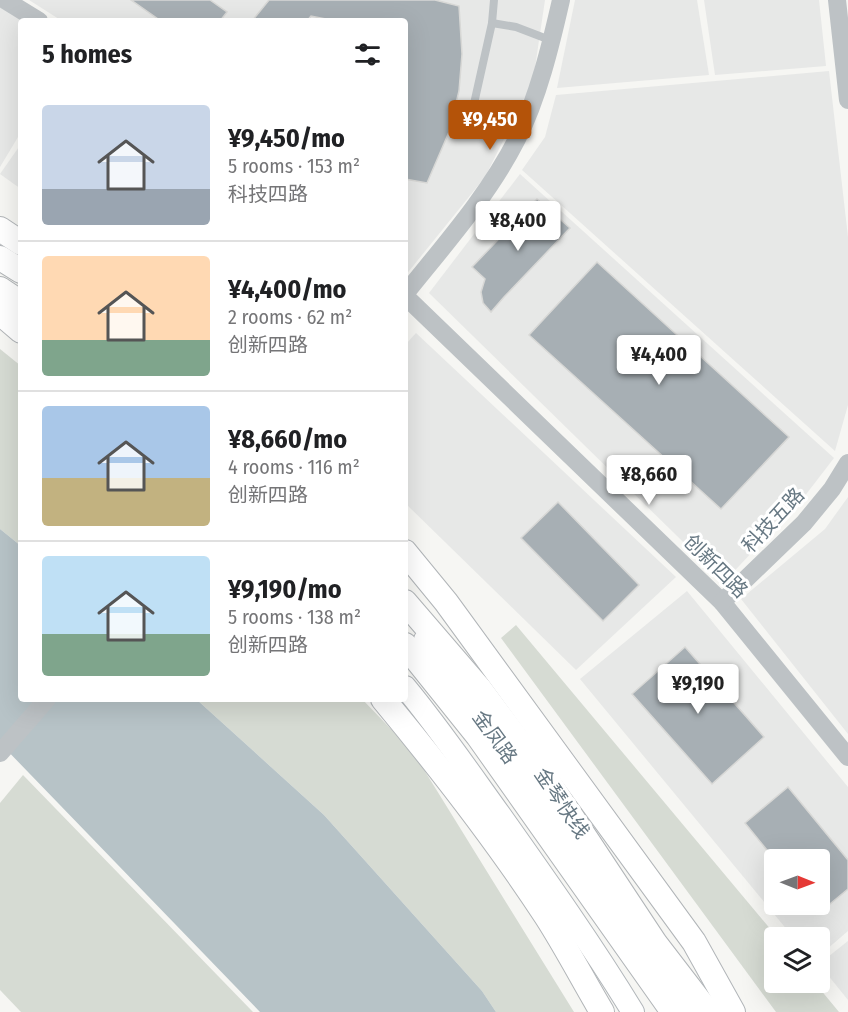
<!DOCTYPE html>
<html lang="en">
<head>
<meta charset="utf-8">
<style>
  body { margin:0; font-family:"Fira Sans Condensed","Noto Sans SC",sans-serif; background:#f2f2f2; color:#202124; height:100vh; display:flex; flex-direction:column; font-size:22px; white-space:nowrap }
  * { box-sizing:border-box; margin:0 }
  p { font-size:20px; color:#757577 }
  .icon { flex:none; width:33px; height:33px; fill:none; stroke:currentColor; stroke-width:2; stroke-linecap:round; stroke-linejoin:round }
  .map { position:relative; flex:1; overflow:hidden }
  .sheet { position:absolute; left:18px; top:18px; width:390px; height:684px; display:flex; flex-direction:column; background:#fff; border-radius:6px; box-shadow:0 6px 24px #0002 }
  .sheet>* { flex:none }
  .needle { width:39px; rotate:91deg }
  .controls { position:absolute; left:764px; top:849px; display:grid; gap:12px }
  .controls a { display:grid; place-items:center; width:66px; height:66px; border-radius:6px; background:#fff; box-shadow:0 6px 24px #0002; font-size:30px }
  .price { position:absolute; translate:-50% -51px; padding:0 14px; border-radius:6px; background:#fff; color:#222; font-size:20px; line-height:39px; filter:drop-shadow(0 2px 3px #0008) }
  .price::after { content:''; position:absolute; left:50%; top:36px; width:18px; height:14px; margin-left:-9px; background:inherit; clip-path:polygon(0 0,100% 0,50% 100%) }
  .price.active { background:#b45309; color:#fff }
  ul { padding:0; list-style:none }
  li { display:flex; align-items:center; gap:18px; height:150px; padding:0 24px }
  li+li { border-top:2px solid #e0e0e0 }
  li span { display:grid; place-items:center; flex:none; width:168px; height:120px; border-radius:6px; color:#555 }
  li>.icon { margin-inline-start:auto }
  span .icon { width:72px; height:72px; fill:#fffc; stroke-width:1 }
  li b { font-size:26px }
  h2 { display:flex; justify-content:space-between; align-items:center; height:72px; padding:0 24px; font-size:26px }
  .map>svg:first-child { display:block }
  .built { fill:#e7e8e7; fill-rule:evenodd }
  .green { fill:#d6dbd3 }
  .water { fill:#b7c3c7 }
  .building { fill:#a7afb4; stroke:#d8d8d6; stroke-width:1.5 }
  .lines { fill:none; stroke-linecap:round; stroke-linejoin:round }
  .primary-casing { stroke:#b1b6ba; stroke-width:24 }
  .trunk-casing { stroke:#b1b5b8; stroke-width:26 }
  .service { stroke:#bdc2c5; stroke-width:8 }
  .tertiary { stroke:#bdc2c5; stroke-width:18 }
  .primary { stroke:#fff; stroke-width:22 }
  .trunk { stroke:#fff; stroke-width:24 }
  .labels { text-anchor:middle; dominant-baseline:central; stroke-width:6; stroke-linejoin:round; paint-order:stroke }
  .street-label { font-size:20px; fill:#677883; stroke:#fff }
</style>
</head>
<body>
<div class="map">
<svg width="848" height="1012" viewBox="0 0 848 1012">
  <rect width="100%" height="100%" fill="#f6f6f3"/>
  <!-- built -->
  <g class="built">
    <path d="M29 0H545L533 81 485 177 405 276V21H62Z"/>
    <path d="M575 0H697L709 75 557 88Z"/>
    <path d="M704 0H819L826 66 715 75Z"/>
    <path d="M0 6 24 21H21V132L0 167Z"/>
    <path d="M829 71 848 237V405L835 451 522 170 545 137 556 95Z"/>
    <path d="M21 144V189L0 174Z"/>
    <path d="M520 174 834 458 804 497 724 582 429 293Z"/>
    <path d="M416 333 676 577 576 670 405 503V345Z"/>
    <path d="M848 497V734L741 599 825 529Z"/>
    <path d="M687 591 848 787V931L819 956V938L793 937 580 679ZM774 860H819V904H774Z"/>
    <path d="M848 941V1000L819 964Z"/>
  </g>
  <!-- green -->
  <g class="green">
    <path d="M0 349 21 366V546L0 529Z"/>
    <path d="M516 625 777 937 774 938V982L815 983 839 1012H776L501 638Z"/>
    <path d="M196 699H362L413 752 574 1012H496L482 991 324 815Z"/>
    <path d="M23 775 253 1012H21L0 990V803Z"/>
  </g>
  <!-- water -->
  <path class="water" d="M0 529 21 546V699H196L324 815 482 991 496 1012H260L0 743Z"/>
  <!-- building -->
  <g class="building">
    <path d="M131 0H210L227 12 220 21H161Z"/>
    <path d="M269 0H435L459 6 462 54 459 91 449 132 427 183 405 179V21H336L311 16 307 21H252Z"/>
    <path d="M537 199 570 228 504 297 491 312 483 303 481 292 485 279 472 267Z"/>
    <path d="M597 262 789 437 721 509 529 335Z"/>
    <path d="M558 502 639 585 603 621 521 538Z"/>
    <path d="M685 647 764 737 712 784 632 694Z"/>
    <path d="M788 787 848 860V889L819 913V860H775L745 823Z"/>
  </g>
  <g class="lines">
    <defs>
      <g id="primary">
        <path d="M425 640 554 819 686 1012"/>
        <path d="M405 687C439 728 469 772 500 815 546 880 592 945 633 1012"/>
      </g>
      <g id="trunk">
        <path d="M0 229 21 243"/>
        <path d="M0 258 21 271"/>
        <path d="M0 289 21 303"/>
        <path d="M0 313 21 331"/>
        <path d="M405 552 446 602 694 942 733 1012"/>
        <path d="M405 602 479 688 544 775 655 943 708 1012"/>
        <path d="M405 645 478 736 673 1012"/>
        <path d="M383 699C441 769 497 841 546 916 566 947 583 980 602 1012"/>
      </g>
    </defs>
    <!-- primary casing -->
    <use href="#primary" class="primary-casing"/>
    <!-- trunk casing -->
    <use href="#trunk" class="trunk-casing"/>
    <!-- service -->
    <g class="service">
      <path d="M492 23 516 27 550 40"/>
      <path d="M469 126 492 23 494 0"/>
    </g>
    <!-- tertiary -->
    <g class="tertiary">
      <path d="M5 0 39 21"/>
      <path d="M837 0 848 100"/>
      <path d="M405 294C445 244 488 196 517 139 538 98 551 44 561 0"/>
      <path d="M405 296 722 602 848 757"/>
      <path d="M722 602 804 523 832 489 848 463"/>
      <path d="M0 753 47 699"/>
    </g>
    <!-- primary -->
    <use href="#primary" class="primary"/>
    <!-- trunk -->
    <use href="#trunk" class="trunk"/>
  </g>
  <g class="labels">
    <!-- street labels -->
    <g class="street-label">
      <text transform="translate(773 520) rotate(-47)">科技五路</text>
      <text transform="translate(716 566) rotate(45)">创新四路</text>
      <text transform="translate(495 737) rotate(54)">金凤路</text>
      <text transform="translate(562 803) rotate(56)">金琴快线</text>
    </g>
  </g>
</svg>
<div class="controls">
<a><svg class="needle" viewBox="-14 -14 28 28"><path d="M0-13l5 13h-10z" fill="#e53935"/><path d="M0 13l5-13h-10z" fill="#757577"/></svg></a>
<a><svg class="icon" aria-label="layers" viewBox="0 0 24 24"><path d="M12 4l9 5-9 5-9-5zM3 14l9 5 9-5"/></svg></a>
</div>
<b class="price active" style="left:490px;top:151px">¥9,450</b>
<b class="price" style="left:518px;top:252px">¥8,400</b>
<b class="price" style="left:659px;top:386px">¥4,400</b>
<b class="price" style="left:649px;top:506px">¥8,660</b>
<b class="price" style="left:698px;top:715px">¥9,190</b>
<section class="sheet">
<h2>5 homes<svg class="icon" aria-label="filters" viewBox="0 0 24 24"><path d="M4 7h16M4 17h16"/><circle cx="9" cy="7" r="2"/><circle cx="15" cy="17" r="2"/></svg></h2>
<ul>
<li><span style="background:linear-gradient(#c9d6e8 70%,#9aa5b1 0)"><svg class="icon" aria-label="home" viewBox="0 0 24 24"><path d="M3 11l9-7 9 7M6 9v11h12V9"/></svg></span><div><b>¥9,450/mo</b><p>5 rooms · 153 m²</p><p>科技四路</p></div></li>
<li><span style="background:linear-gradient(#ffd9b3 70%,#7fa58c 0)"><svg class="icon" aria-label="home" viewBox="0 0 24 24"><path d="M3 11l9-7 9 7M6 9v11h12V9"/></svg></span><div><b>¥4,400/mo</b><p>2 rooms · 62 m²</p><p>创新四路</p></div></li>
<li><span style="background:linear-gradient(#a9c7e8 60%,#c2b280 0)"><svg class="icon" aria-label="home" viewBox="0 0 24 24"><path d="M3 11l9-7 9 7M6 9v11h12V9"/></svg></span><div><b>¥8,660/mo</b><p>4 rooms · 116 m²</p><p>创新四路</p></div></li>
<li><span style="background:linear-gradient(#bfe0f5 65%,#7fa58c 0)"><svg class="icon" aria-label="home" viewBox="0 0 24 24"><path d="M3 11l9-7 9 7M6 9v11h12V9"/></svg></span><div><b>¥9,190/mo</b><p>5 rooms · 138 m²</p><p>创新四路</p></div></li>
</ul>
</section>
</div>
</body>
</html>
